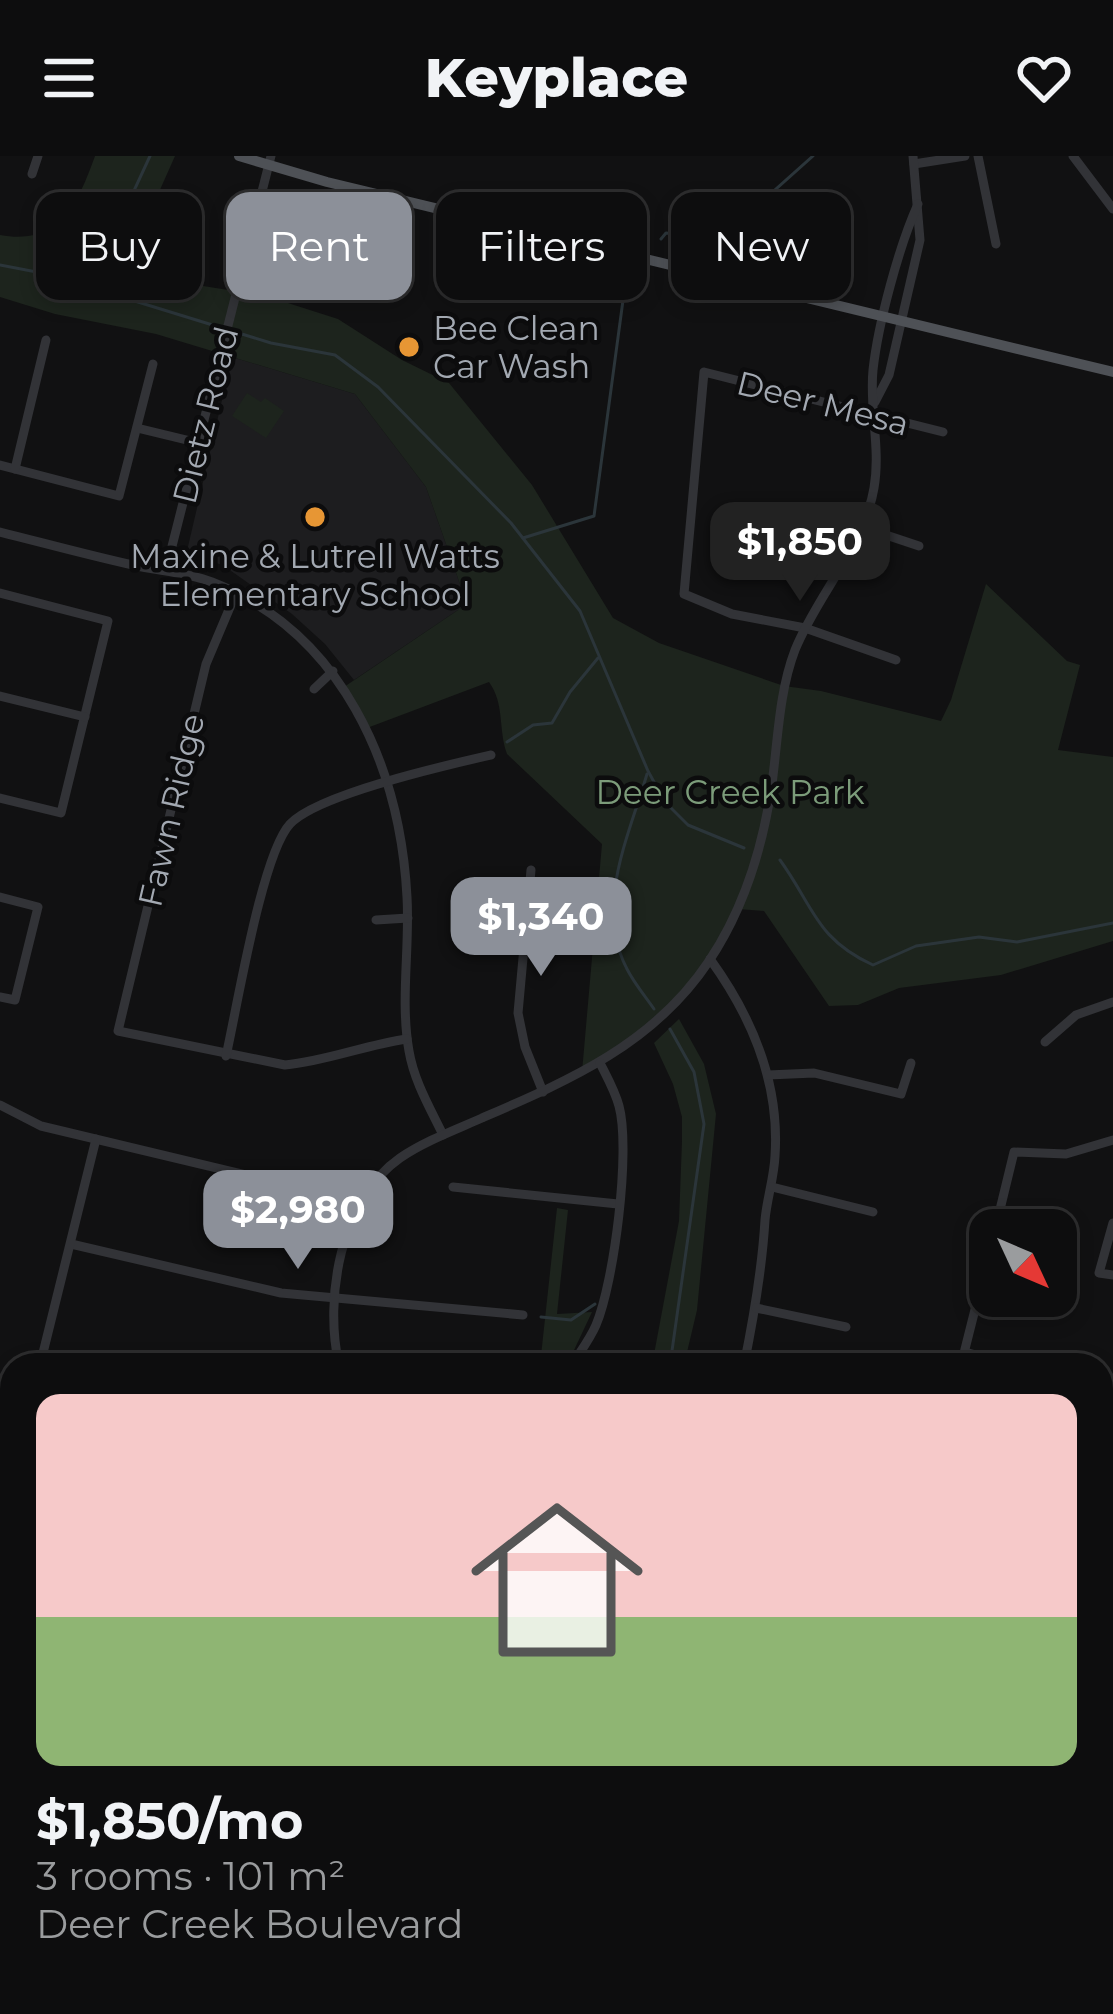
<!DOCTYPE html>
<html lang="en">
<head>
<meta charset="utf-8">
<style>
  body { margin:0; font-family:Montserrat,sans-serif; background:#161617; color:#f1f3f6; height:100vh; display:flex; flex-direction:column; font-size:45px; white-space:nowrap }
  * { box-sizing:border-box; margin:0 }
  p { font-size:39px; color:#9a9c9e }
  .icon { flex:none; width:66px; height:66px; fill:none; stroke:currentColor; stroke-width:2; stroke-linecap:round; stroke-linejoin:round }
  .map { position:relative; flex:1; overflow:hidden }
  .details { position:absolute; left:0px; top:1197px; width:1113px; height:663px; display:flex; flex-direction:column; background:#0d0d0e; border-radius:36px 36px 0 0; box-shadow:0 6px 18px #0003,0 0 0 3px #2d2d2e }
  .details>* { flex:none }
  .guide { position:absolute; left:36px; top:36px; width:1041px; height:108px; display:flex; gap:24px }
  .needle { width:78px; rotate:134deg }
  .tools { position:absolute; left:969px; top:1053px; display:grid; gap:24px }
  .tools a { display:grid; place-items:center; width:108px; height:108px; border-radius:24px; background:#0d0d0e; box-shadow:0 6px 18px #0003,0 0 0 3px #2d2d2e; font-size:60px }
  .price { position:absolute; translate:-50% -102px; padding:0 27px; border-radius:24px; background:#8c9099; color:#fff; font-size:39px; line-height:78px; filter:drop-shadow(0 3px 6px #0008) }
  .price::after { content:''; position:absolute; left:50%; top:72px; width:36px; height:27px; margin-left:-18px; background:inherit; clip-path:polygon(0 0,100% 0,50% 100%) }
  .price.on { background:#222; color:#fff }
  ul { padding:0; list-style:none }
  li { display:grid; align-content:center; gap:24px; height:636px; padding:0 36px }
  li span { display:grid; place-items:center; height:372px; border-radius:24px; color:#555 }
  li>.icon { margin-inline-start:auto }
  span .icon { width:216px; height:216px; fill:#fffc; stroke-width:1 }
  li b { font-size:51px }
  .tag { padding:0 42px; border-radius:24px; background:#0d0d0e; box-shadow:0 6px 18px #0003,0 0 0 3px #2d2d2e; font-size:42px; line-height:108px }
  .tag.on { background:#8c9099; color:#fff }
  header { display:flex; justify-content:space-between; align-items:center; height:156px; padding:0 36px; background:#0d0d0e; font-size:54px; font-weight:800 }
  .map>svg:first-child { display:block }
  .built { fill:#1d1d1f }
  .green { fill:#1d241d }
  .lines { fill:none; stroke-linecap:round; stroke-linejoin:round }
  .stream { stroke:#2b353a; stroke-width:3 }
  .minor { stroke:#323337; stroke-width:9 }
  .major { stroke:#4e5156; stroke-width:10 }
  .poi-dot { fill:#e79634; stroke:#0c0c0d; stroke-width:4.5 }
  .labels { text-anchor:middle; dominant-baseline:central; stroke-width:9; stroke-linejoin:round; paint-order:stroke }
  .poi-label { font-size:33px; fill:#a3a9b2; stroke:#0c0c0d; text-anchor:start }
  .street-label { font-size:33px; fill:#a3a9b2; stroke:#0c0c0d }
  .park-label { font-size:33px; fill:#7c9c7a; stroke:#0c0c0d }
</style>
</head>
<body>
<header><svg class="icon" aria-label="menu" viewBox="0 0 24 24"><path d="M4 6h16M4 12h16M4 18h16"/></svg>Keyplace<svg class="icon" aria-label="heart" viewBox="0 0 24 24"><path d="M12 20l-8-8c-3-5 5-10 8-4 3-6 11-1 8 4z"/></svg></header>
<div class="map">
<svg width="1113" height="1858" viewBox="0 0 1113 1858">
  <rect width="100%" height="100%" fill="#111112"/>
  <!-- built -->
  <path class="built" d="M232 201 355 238 426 331 467 448 354 524 325 488 292 458 224 410 187 395Z"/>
  <!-- green -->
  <g class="green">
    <path d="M95 0H175L139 81 120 112 166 124 266 140 338 163 402 204 449 227 532 329 613 462 659 487 784 530 821 535 941 565 951 544 986 428 1067 505 1080 509 1058 594 1113 601V785L1001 819 899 832 858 849 829 850 764 755 738 753 710 803 670 854 582 916 602 688 507 598C498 573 505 548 489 526L367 572 344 531 467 448 426 331 355 238 156 178 55 158 0 141V79C60 90 78 47 95 0Z"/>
    <path d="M247 237 261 246 265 242 284 255 266 282 232 260Z"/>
    <path d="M679 863 704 908 716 958 697 1154 684 1209H652L679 1065 682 985V961L673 928 654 887Z"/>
    <path d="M557 1052 568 1054 557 1158 592 1156 567 1209H540Z"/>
    <path d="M646 1848H719L721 1858H647Z"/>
  </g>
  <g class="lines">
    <!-- stream -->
    <g class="stream">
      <path d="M661 83 666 77 713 82 728 76 813 0"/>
      <path d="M0 109 47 118 271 187 335 199 378 231 511 367 580 455 648 615 665 646 688 669 744 692"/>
      <path d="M86 126 101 106 150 0"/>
      <path d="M523 382 594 360 626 122"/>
      <path d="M507 586 533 569 552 567 570 536 598 502"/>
      <path d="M647 618C629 680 594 750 627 813 634 827 645 840 654 853"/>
      <path d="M780 704C814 751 816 783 873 809L916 790 979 781 1017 786 1113 767"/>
      <path d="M670 873 694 916 704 968 670 1209"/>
      <path d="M541 1161 571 1164 595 1148"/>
      <path d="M706 1848 708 1858"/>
      <path d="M496 1858 497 1848"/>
    </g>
    <!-- minor -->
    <g class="minor">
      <path d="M978 0 996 88"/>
      <path d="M1073 0 1113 53"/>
      <path d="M914 8 965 0"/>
      <path d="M32 18 38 0"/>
      <path d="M875 246 889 219 920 84 913 0"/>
      <path d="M137 272 199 287"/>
      <path d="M0 309 119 340 153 208"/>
      <path d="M15 313 46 184"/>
      <path d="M836 368 862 371 919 390"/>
      <path d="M0 376C44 387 88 399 133 409 159 415 186 416 212 426 342 477 400 610 407 741 410 791 400 845 409 895 414 925 430 952 443 979"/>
      <path d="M166 414 271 0"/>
      <path d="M0 437 108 465 61 657 0 642"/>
      <path d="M236 437 206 508 118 875 285 909C327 905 365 889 407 883"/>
      <path d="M896 504 805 472 732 458 684 438 704 216 943 276"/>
      <path d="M314 533 333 515"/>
      <path d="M0 540 85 561"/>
      <path d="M531 714 518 857 525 891 543 936"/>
      <path d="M0 741 38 751 15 844 0 841"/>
      <path d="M376 764 408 762"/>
      <path d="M710 803C752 861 780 927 775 1000 774 1022 767 1042 765 1064 762 1114 754 1160 744 1209"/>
      <path d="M1045 886 1076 859 1113 846"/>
      <path d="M226 900C237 852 262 698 290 668 318 638 447 609 491 599"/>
      <path d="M768 919 814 917 901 938 911 907"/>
      <path d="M0 949 41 970 263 1023 332 1029 366 1040"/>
      <path d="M453 1031 618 1048"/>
      <path d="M772 1031 873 1056"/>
      <path d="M1113 1067 1099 1117 1113 1119"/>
      <path d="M995 1074 1014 996 1066 998 1113 984"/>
      <path d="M71 1088 281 1137 523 1159"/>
      <path d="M756 1152 846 1171"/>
      <path d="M965 1196 1011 1209"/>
      <path d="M42 1199 85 1209"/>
      <path d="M40 1209 96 983"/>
      <path d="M339 1209C324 1143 340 1044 400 1002 425 985 455 974 482 962 570 924 654 888 709 805 745 751 763 691 772 628 778 583 779 536 795 494 817 439 864 391 874 332 881 292 869 253 873 214 878 168 899 90 918 48"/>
      <path d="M572 1209C580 1196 590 1183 596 1169 614 1127 631 994 619 950 615 935 607 921 600 907"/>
      <path d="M961 1209 990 1094"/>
      <path d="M1101 1233 1113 1236"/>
      <path d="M0 1368 12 1320"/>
      <path d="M0 1417 12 1420"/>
      <path d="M1101 1454 1113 1469"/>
      <path d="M0 1539 12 1542"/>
      <path d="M1101 1646 1113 1654"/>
      <path d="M1101 1833 1113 1832"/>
      <path d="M325 1848 369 1858"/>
      <path d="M10 1858 12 1847"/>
      <path d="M124 1858 126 1848"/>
      <path d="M569 1858 571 1848"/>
      <path d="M799 1858 802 1848"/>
      <path d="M1031 1858 1055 1848"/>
    </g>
    <!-- major -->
    <path class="major" d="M239 0 327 26 1113 216"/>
  </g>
  <!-- markers -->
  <g class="poi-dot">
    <circle cx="409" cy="191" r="12"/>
    <circle cx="315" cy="361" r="12"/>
  </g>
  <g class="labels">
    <!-- poi labels -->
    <g class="poi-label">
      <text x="433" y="172">Bee Clean<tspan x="433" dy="38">Car Wash</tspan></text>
      <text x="315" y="400" text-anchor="middle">Maxine &amp; Lutrell Watts<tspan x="315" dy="38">Elementary School</tspan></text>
    </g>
    <!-- street labels -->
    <g class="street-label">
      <text transform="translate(823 247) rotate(14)">Deer Mesa</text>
      <text transform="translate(205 259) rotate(-76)">Dietz Road</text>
      <text transform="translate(171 654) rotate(-77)">Fawn Ridge</text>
    </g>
    <!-- park labels -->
    <g class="park-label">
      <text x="730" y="636">Deer Creek Park</text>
    </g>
  </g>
</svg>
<div class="tools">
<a><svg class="needle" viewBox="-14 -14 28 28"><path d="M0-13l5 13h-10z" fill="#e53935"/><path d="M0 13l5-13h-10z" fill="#9a9c9e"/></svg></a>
</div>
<b class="price on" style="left:800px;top:448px">$1,850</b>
<b class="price" style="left:541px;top:823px">$1,340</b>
<b class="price" style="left:298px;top:1116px">$2,980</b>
<div class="guide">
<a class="tag">Buy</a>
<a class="tag on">Rent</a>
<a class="tag">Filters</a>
<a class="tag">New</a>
</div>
<section class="details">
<ul>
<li><span style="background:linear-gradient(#f6c9c9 60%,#8fb573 0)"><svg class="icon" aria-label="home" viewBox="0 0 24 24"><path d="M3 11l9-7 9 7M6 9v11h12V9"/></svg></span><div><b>$1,850/mo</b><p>3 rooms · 101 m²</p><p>Deer Creek Boulevard</p></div></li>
</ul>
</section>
</div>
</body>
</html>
